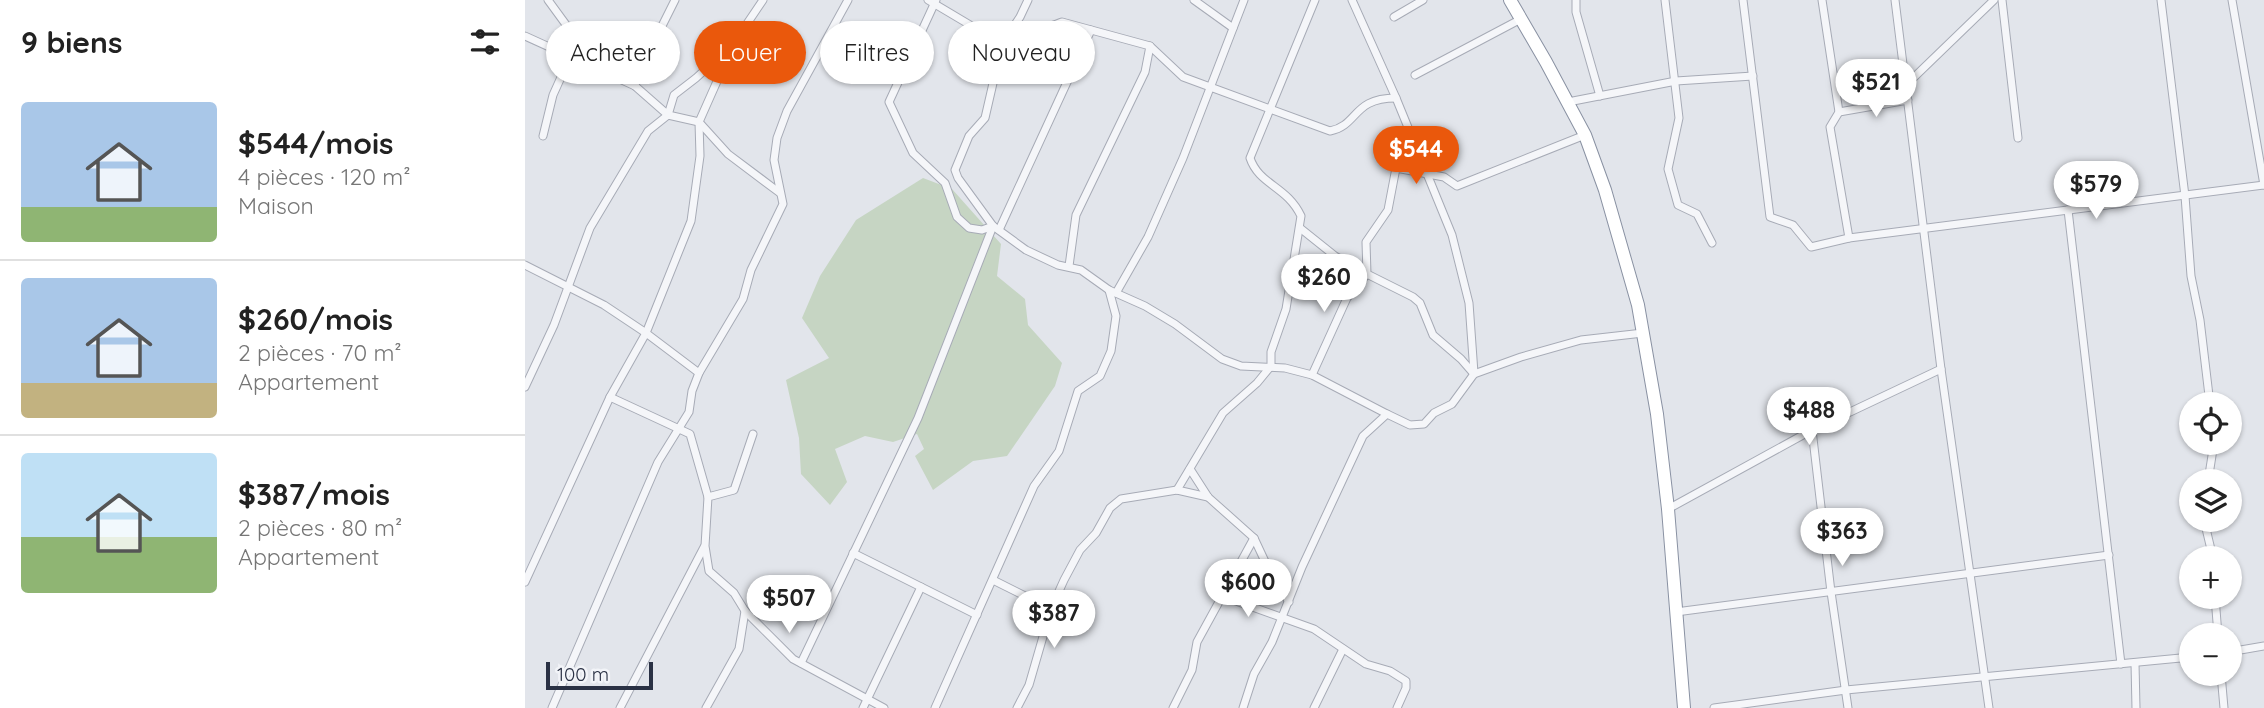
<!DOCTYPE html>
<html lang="fr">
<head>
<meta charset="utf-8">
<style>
  body { margin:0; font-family:Quicksand,sans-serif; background:#f2f2f2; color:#222; height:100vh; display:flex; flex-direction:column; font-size:26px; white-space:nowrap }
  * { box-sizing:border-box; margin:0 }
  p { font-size:23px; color:#767676 }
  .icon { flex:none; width:38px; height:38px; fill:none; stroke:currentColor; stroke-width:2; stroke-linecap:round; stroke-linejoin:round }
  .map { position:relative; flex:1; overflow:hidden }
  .details { display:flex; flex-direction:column; background:#fff; width:525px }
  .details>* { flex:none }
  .top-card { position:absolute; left:21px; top:21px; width:665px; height:63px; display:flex; gap:14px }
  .controls { position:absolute; left:1654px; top:392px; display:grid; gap:14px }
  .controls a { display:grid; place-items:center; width:63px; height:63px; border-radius:50%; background:#fff; box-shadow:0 2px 5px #0004; font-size:35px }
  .scale { position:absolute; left:21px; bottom:18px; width:107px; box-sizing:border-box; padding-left:7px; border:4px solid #2a3144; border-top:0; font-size:19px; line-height:24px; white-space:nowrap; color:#2a3144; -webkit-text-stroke:5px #f2f4f8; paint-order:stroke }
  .price { position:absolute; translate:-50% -60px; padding:0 16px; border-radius:24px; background:#fff; color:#222; font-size:23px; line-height:46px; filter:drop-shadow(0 2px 4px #0008) }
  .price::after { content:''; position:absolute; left:50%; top:42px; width:21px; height:16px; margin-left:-10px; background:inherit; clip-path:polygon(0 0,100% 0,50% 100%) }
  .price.selected { background:#ea580c; color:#fff }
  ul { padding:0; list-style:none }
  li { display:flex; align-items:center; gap:21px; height:175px; padding:0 21px }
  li+li { border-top:2px solid #e0e0e0 }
  li span { display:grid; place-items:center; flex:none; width:196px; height:140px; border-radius:7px; color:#555 }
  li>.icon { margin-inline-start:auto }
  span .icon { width:84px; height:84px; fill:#fffc; stroke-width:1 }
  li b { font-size:30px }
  h2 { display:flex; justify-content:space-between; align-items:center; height:84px; padding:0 21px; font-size:30px }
  .pill { padding:0 24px; border-radius:32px; background:#fff; box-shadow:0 2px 5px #0004; font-size:24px; line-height:63px }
  .pill.selected { background:#ea580c; color:#fff }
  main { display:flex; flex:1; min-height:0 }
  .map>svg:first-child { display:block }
  .green { fill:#c6d5c3 }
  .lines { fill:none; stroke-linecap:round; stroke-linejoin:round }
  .minor-casing { stroke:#a7abb6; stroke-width:9 }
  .trunk-casing { stroke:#8991a2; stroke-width:14 }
  .minor { stroke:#f5f6f9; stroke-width:7 }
  .trunk { stroke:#fff; stroke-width:12 }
</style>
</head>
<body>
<main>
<section class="details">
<h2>9 biens<svg class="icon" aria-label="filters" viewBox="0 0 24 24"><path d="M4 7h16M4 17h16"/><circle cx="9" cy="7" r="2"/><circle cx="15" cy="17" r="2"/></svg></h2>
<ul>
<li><span style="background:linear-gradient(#a9c7e8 75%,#8fb573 0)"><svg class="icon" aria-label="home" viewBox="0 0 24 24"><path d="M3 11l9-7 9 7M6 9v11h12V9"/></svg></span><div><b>$544/mois</b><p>4 pièces · 120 m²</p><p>Maison</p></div></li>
<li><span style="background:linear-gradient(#a9c7e8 75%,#c2b280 0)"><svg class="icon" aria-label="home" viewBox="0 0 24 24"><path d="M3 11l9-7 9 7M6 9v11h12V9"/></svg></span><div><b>$260/mois</b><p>2 pièces · 70 m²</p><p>Appartement</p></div></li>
<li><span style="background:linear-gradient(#bfe0f5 60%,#8fb573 0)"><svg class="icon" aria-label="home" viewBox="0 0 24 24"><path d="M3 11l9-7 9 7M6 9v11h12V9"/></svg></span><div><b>$387/mois</b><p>2 pièces · 80 m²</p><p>Appartement</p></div></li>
</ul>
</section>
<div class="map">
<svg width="1739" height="708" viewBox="0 0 1739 708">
  <rect width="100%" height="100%" fill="#e2e5eb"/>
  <!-- green -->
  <path class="green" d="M398 178 427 189 476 244 472 276 500 299 503 325 537 363 530 386 482 456 448 461 408 490 390 456 399 449 392 434 368 442 340 436 310 449 322 482 305 505 276 474 274 438 261 380 304 358 277 318 295 276 331 220Z"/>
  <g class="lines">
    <defs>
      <g id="minor">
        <path d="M403 0 477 44"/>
        <path d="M411 0 364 102 388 153 420 183 432 217 444 228 457 230 468 226"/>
        <path d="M503 0 495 17 477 44 460 118 444 136 430 170 433 178 468 226 501 250 533 265 556 270 584 290 620 306 650 324 697 359 716 366 760 368 787 375 862 414"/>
        <path d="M669 0 708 28"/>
        <path d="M827 0 871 98 927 235 944 303 949 373"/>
        <path d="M1051 0V12L1075 96"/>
        <path d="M1140 0 1154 118 1143 169 1153 205 1172 214 1187 243"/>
        <path d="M1218 0 1245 217 1268 225 1286 247 1324 238 1739 185"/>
        <path d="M1297 0 1314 112 1305 127 1324 238"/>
        <path d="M1370 0 1416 369 1464 708"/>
        <path d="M1477 0 1493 138"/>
        <path d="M1636 0 1660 196 1666 276 1675 320 1685 404"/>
        <path d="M1707 0 1739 185"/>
        <path d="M869 17 898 0"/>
        <path d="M483 35 497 39C510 30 523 28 537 22L625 46 658 77 805 131C834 125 827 98 871 98"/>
        <path d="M0 36 110 86 143 115 149 95 171 78 206 46"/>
        <path d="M890 75 996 19"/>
        <path d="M1381 85 1469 0"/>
        <path d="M110 86 111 78 150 0"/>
        <path d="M1043 102 1151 81 1228 76"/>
        <path d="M1314 112 1383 100"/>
        <path d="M18 136 28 95 46 55 42 26 23 0"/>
        <path d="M1543 210 1596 664"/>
        <path d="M775 228 810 256 842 274 822 298 787 375"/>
        <path d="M474 230 566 30"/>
        <path d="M0 265 79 305 121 333 85 397 0 582"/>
        <path d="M544 266 551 215 620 72 625 46"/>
        <path d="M591 293 623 237 658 158 719 0"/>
        <path d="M174 373 121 333 166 221 175 156 174 122 209 43 238 0"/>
        <path d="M949 374 936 359 908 335 895 303 888 297 842 274 841 242 863 210 871 168 919 177 932 186 1060 135"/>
        <path d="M0 387 29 325 65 228 123 131 143 115 174 122 203 154 255 193"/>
        <path d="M85 397 165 434 183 497"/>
        <path d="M1287 430 1306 592 1323 708"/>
        <path d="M228 434 209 490 183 497 180 546 184 571 209 593 220 611 268 659 359 708"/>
        <path d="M665 469 683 497 729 538 744 570 764 602"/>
        <path d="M1683 481 1689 443"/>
        <path d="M652 490 698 413 732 383 746 366V352L761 309 776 216C762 186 734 185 725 158L790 0"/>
        <path d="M1143 509 1287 430 1416 369"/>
        <path d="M1679 520 1688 558"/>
        <path d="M328 553 452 615"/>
        <path d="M468 580 526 609"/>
        <path d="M697 596 789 629 841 664 865 671 881 681V688L872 708"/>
        <path d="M1690 597 1693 635"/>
        <path d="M1151 612 1584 555"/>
        <path d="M1704 652 1739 646"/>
        <path d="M276 663 393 418 468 226"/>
        <path d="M1610 663 1611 708"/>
        <path d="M1696 674 1699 708"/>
        <path d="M27 708 133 462 164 412 167 391 174 373 218 299 226 270 258 204 249 160 252 138 262 111 323 0"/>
        <path d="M95 708 179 547"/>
        <path d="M181 708 214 649 220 611"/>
        <path d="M338 708 396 587"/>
        <path d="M410 708 509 486 534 451 553 391 575 376 586 351 591 316 584 290"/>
        <path d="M492 708 504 685 526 609 539 580 555 550 571 533 585 508 596 499 652 490 683 497"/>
        <path d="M648 708 667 670 672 642 729 538"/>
        <path d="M718 708 729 674 747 642 777 567 838 436 862 414 885 425 899 424 909 413 927 404 949 374 996 357 1056 340 1118 333"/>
        <path d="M789 708 818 649"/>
        <path d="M1189 708 1321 690 1666 657"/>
      </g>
      <path id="trunk" d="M985 0 1021 62 1060 135 1080 190 1113 305 1132 414 1143 509 1159 708"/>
    </defs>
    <!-- minor casing -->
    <use href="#minor" class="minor-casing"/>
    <!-- trunk casing -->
    <use href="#trunk" class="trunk-casing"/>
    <!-- minor -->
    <use href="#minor" class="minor"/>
    <!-- trunk -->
    <use href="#trunk" class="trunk"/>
  </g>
</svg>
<div class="controls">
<a><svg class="icon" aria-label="locate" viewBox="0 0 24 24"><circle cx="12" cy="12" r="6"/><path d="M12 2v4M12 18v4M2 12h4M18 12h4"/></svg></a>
<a><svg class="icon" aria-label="layers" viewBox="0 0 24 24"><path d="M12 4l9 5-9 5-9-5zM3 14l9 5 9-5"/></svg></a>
<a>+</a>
<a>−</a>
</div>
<div class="scale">100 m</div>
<b class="price" style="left:1351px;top:119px">$521</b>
<b class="price selected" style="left:891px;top:186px">$544</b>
<b class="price" style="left:1571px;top:221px">$579</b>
<b class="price" style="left:799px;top:314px">$260</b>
<b class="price" style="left:1284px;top:447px">$488</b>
<b class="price" style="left:1317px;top:568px">$363</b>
<b class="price" style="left:723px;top:619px">$600</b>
<b class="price" style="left:264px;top:635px">$507</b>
<b class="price" style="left:529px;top:650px">$387</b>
<div class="top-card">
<a class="pill">Acheter</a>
<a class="pill selected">Louer</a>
<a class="pill">Filtres</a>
<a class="pill">Nouveau</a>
</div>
</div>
</main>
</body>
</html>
